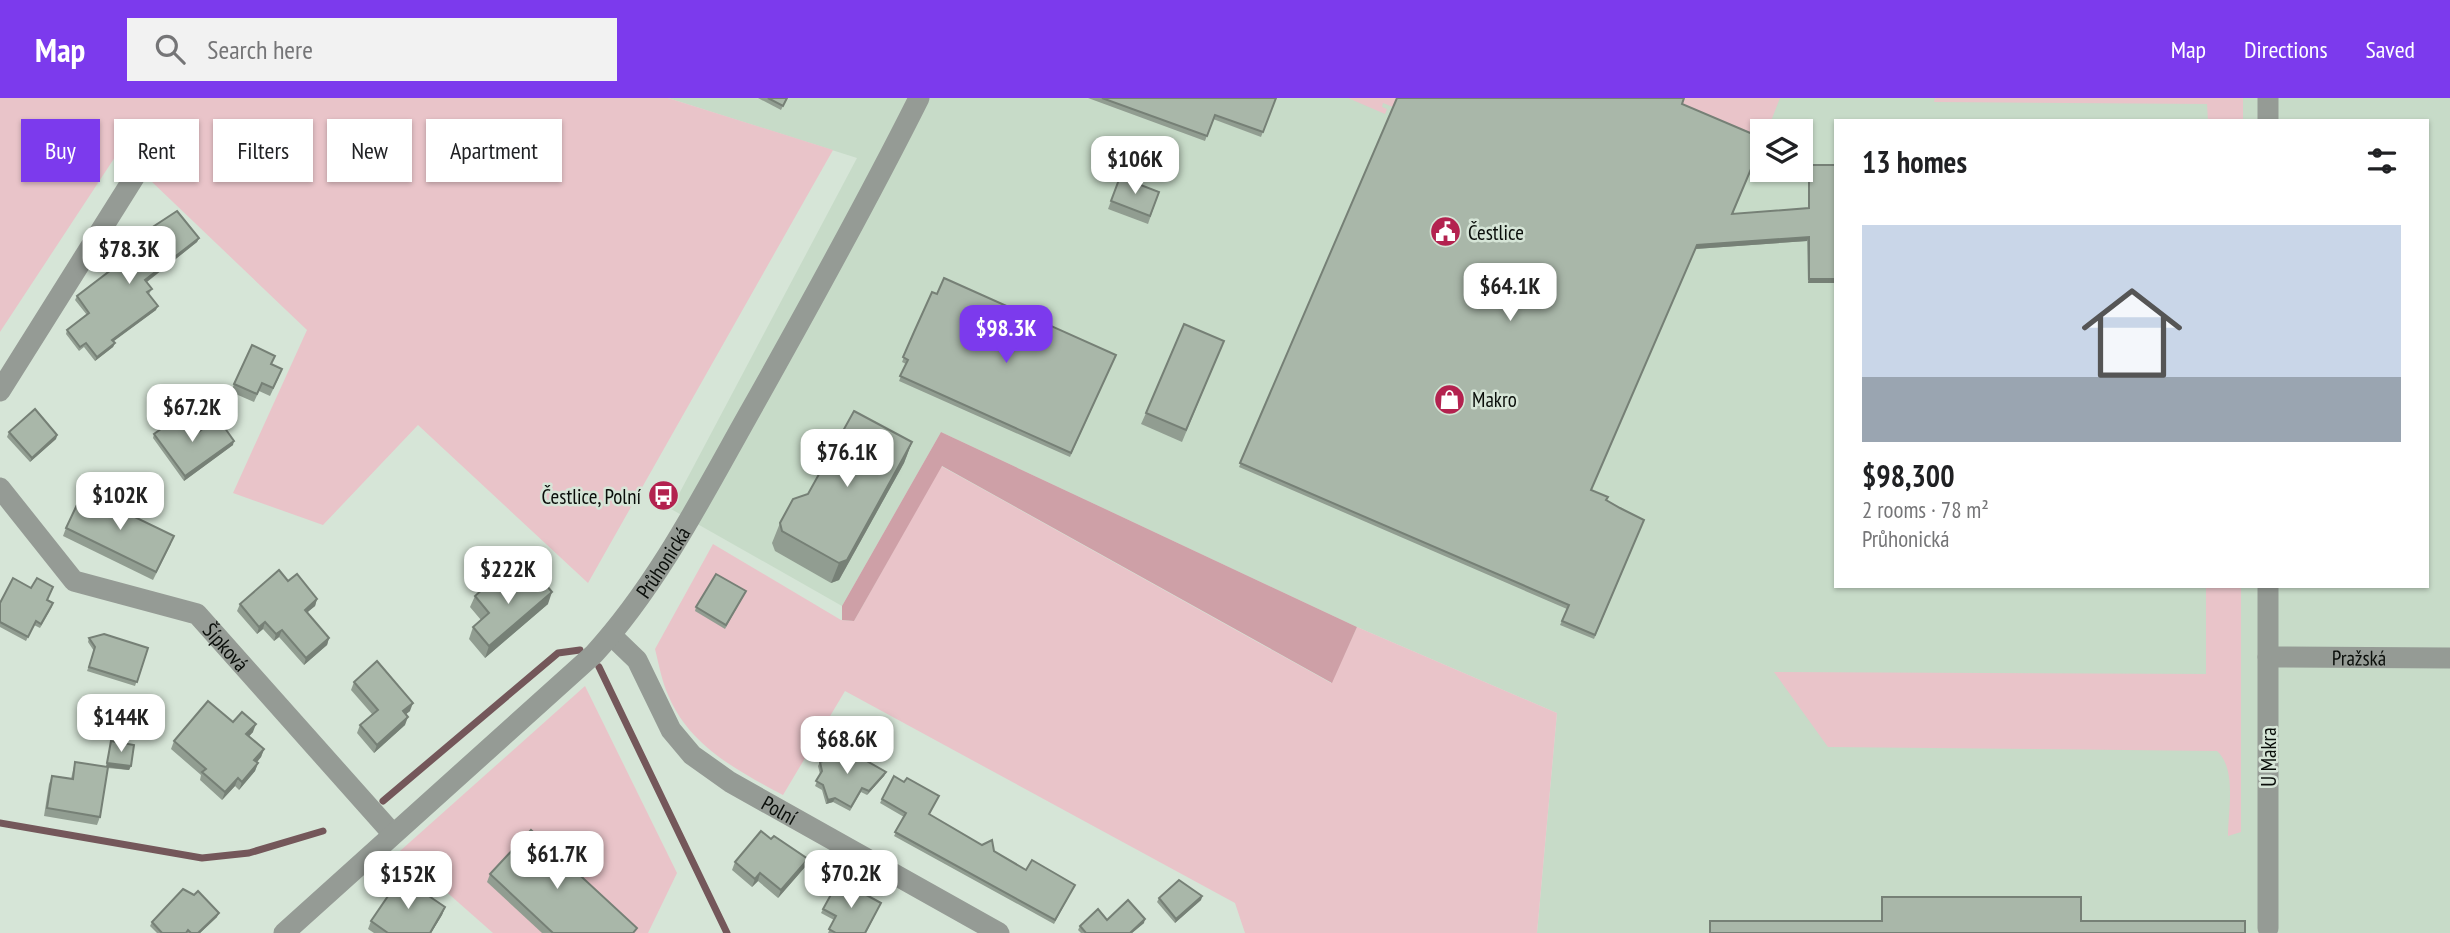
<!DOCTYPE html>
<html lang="en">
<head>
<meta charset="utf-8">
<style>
  body { margin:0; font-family:"PT Sans Narrow",sans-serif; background:#f2f2f2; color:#202124; height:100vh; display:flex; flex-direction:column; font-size:26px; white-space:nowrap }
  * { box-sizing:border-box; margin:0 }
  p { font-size:23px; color:#757577 }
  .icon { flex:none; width:38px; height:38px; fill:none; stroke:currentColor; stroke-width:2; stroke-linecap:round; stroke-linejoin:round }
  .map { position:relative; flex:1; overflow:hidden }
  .panel { position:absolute; left:1834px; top:21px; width:595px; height:469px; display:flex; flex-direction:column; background:#fff; border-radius:0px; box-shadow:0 2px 5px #0004 }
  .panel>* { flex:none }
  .hud { position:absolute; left:21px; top:21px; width:665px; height:63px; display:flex; gap:14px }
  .tools { position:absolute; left:1750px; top:21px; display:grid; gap:14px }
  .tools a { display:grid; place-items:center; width:63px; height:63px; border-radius:0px; background:#fff; box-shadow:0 2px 5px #0004; font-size:35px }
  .price { position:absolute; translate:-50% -60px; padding:0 16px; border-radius:14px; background:#fff; color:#222; font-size:23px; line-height:46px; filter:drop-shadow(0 2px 4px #0008) }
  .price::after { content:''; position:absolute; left:50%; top:42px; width:21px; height:16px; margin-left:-10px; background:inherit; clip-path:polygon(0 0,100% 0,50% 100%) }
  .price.active { background:#7c3aed; color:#fff }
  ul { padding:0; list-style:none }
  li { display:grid; align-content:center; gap:14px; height:371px; padding:0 28px }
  li span { display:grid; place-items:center; height:217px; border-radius:0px; color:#555 }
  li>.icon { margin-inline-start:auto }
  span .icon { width:126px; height:126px; fill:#fffc; stroke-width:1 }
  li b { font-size:30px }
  h2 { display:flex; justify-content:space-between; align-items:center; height:84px; padding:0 28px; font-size:30px }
  .chip { padding:0 24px; border-radius:0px; background:#fff; box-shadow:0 2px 5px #0004; font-size:24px; line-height:63px }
  .chip.active { background:#7c3aed; color:#fff }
  header { display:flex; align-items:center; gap:42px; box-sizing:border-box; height:98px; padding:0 35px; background:#7c3aed; color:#fff }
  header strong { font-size:33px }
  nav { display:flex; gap:38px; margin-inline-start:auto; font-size:24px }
  .search { width:490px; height:63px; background:#f2f2f2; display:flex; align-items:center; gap:18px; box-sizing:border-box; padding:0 24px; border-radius:0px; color:#757577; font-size:26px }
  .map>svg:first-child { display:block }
  .built { fill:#c7dbc8; fill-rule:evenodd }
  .green { fill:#e9c4c9 }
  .forest { fill:#cea0a7 }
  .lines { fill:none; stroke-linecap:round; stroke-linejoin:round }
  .stream { stroke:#74575a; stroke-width:7 }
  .minor { stroke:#959b95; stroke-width:21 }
  .tertiary { stroke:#959b95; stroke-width:21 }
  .wall { fill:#919d91 }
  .shaded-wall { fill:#768076 }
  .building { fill:#a9b7a9; stroke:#768076; stroke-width:2 }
  .labels { text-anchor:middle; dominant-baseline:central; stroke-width:5; stroke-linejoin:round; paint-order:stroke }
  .poi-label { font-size:21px; fill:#0a0e0a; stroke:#d6e5d7; text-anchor:start }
  .street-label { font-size:21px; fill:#0a0e0a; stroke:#d6e5d7 }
</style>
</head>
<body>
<header>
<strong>Map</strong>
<div class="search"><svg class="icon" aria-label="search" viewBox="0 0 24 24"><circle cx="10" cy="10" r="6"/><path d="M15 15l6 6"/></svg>Search here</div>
<nav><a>Map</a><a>Directions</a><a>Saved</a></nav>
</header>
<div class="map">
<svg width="2450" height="835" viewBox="0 0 2450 835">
  <rect width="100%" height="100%" fill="#d6e5d7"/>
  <!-- built -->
  <path class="built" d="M668 0H2450V835H1537L1557 615 1357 529 941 334 842 508 671 411 857 60ZM1836 23H2427V488H1836ZM1762 33H1801V72H1762Z"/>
  <!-- green -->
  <g class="green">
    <path d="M0 0H668L833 52 588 485 418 327 323 427 233 395 307 232 151 83 117 56 0 234Z"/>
    <path d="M1348 0H1397L1393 9 1383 5 1382 9 1387 11 1385 16Z"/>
    <path d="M1685 0H1780L1767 33H1762V45L1680 10Z"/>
    <path d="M1935 0H2243V23H2208L2207 6 1934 4Z"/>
    <path d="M941 368 1331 585 1357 529 1557 615 1537 835H1245L1235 805 845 593 783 697C738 673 690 648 669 599 662 584 659 567 655 551L713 446 841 522 854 523Z"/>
    <path d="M2206 488H2241V734L2228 738C2228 713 2237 671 2217 653L1828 649 1774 574 2206 576Z"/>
    <path d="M585 588 677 775 648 835H493L400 753Z"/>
  </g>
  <!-- forest -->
  <path class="forest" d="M941 334 1357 529 1332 585 942 368 854 523 842 522V508Z"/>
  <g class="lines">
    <!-- stream -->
    <g class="stream">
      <path d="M599 569 727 835"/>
      <path d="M383 703 558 555 580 552"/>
      <path d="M0 725 202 760 249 755 323 733"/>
    </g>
    <!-- minor -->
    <g class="minor">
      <path d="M2268 0V23"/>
      <path d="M0 293 135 78"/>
      <path id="s1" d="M0 390 74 483 197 516 392 735"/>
      <path id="s2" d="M611 537 637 562 671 632 692 657 730 684 999 835"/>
      <path id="s3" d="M2268 559 2450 560"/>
      <path d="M2268 830V488"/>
    </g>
    <!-- tertiary -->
    <path class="tertiary" id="s4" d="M284 835 594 556C657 487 701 401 747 319 806 214 865 108 919 0"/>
  </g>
  <!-- wall -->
  <g class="wall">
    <path d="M758 0H787L781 12Z"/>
    <path d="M1088 0H1276L1261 39 1213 21 1205 43Z"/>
    <path d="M1397 0 1682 6 1732 116 1808 110V71L1809 67H1836V185H1808L1807 143 1695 151 1591 392 1608 399 1607 402 1620 410 1644 422 1594 541 1560 527 1567 511 1239 369Z"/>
    <path d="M1120 79 1159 94 1148 126 1108 111Z"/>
    <path d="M139 138 199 140 197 144 147 184 152 191 149 196 156 212 113 243 115 245 113 249 95 263 84 249 79 253 66 236 67 232 87 217 75 202 77 198 142 148 137 142Z"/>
    <path d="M914 234 1116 257 1070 359 899 283 906 266 902 264Z"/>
    <path d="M1219 255 1182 344 1141 326 1146 315Z"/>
    <path d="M272 266 279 279 270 298 259 293 254 304 231 294 234 286Z"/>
    <path d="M216 330 233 347 184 383 153 340 154 336 193 338Z"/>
    <path d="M9 334 57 337 56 341 30 364 7 339Z"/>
    <path d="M912 344 904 365 839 482 831 485 775 453 772 445 780 425 808 396Z"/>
    <path d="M66 430 171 446 153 482 63 438Z"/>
    <path d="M288 483 317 501 315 508 307 514 329 540 327 547 304 567 279 539 274 543 263 531 257 536 237 513 240 506Z"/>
    <path d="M746 493 725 531 695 513 696 509Z"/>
    <path d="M510 496 548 506 485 560 469 541 473 529 481 522 470 509 475 498Z"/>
    <path d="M48 502 53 505 52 509 40 530 34 527 26 543 0 529V505Z"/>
    <path d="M89 540 148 550 135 588 87 573 94 553 88 544Z"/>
    <path d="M354 584 410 613 406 616 405 627 374 655 357 635 360 627 372 616 351 592Z"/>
    <path d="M233 624 253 634 249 638 264 651 261 659 257 664 258 665 255 673 239 692 235 688 222 702 200 682 201 677 171 651 174 643Z"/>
    <path d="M111 643 131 668 129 672 107 670 100 719 97 727 44 718 49 686 52 678 71 681 73 672 75 664 106 669Z"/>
    <path d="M820 664 886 674 884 678 867 697 861 694 850 713 833 704 826 706 822 692 815 688 820 676 818 668Z"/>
    <path d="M904 684 939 698 929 717 1026 772 1075 787 1054 826 894 738 904 719 880 705 882 701Z"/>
    <path d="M771 741 805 769 778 800 758 783 752 789 732 772 735 764Z"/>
    <path d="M490 776 633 835H542L487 784Z"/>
    <path d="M1202 798 1201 802 1175 825 1157 804 1159 800Z"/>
    <path d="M1882 799 2081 823 2245 835H1709V827L1710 823H1881V803Z"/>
    <path d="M881 805 866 835H828L834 822 821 815 823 811Z"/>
    <path d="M445 809 442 817 431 835H374L368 831 371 823Z"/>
    <path d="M217 819 200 835H157L150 828 152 824Z"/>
    <path d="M1107 822 1144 825 1132 835H1081L1078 832 1080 828Z"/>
  </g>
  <!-- shaded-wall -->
  <g class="shaded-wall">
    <path d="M1809 139 1807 143 1695 151 1697 147Z"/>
    <path d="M199 140 197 144 144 186 145 182Z"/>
    <path d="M1809 181H1836V185H1808Z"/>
    <path d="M158 208 156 212 110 246 112 242Z"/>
    <path d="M115 245 113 249 95 263 97 259Z"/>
    <path d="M57 337 56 341 30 364 32 360Z"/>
    <path d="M234 343 233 347 184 383 185 378Z"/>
    <path d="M912 344 904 365 839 482 831 485 839 465Z"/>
    <path d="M552 494 548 506 485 560 489 548Z"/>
    <path d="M317 501 315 508 302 519 305 512Z"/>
    <path d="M265 524 263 531 257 536 259 529Z"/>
    <path d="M282 532 279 539 274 543 276 536Z"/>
    <path d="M329 540 327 547 304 567 306 560Z"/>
    <path d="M413 605 410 613 400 621 403 613Z"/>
    <path d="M408 619 405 627 374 655 377 647Z"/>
    <path d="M256 626 253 634 244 644 246 636Z"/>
    <path d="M264 651 261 659 252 670 254 662Z"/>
    <path d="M107 665 131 668 129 672 106 669Z"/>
    <path d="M258 665 255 673 239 692 242 684Z"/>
    <path d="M886 674 884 678 867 697 869 693Z"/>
    <path d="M238 680 235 688 222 702 225 694Z"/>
    <path d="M835 700 833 704 826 706 828 702Z"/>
    <path d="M808 761 805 769 778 800 781 792Z"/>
    <path d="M760 775 758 783 752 789 755 781Z"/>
    <path d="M1202 798 1201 802 1175 825 1176 821Z"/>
    <path d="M445 809 442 817 431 835H430Z"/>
    <path d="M219 815 217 819 200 835H198Z"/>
    <path d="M1145 821 1144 825 1132 835H1130Z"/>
  </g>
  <!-- building -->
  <g class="building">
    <path d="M768 0H787L783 8Z"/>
    <path d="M1102 0H1276L1263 34 1215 17 1207 38Z"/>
    <path d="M1397 0H1684L1682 6 1762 40V45L1732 116 1809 110V67H1836V181H1809V139L1697 147 1591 392 1608 399 1606 402 1620 410 1644 422 1595 537 1562 523 1569 507 1240 365Z"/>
    <path d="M1120 79 1159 94 1150 118 1111 103Z"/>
    <path d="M177 113 199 140 145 182 152 191 147 194 158 208 112 242 115 245 97 259 86 245 80 249 67 232 89 215 77 198 145 146 139 138Z"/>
    <path d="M944 180 1116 257 1071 355 900 278 908 262 903 259 914 234 932 194 937 196Z"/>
    <path d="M1184 226 1224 243 1186 332 1146 315Z"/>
    <path d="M252 247 275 258 271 266 282 271 273 290 262 285 257 296 234 286Z"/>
    <path d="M35 311 57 337 32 360 9 334Z"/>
    <path d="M854 313 912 344 847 462 839 465 782 433 780 425 793 401 808 396Z"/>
    <path d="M179 318 193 338 212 324 216 330 222 326 234 343 185 378 154 336Z"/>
    <path d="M83 394 174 438 156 474 66 430Z"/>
    <path d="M279 472 288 483 297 476 317 501 305 512 329 540 306 560 282 532 276 536 265 524 259 529 240 506Z"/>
    <path d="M535 474 552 494 489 548 473 529 489 515 475 498 496 479 510 496Z"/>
    <path d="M716 476 746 493 726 527 696 509Z"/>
    <path d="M13 480 31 490 37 480 53 489 47 502 53 505 41 526 36 523 28 539 0 524V505Z"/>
    <path d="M104 536 148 550 137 584 89 569 95 549 89 540Z"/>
    <path d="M377 563 413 605 403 613 408 619 377 647 360 627 378 612 354 584Z"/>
    <path d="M208 603 233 624 242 614 256 626 246 636 264 651 254 662 258 665 242 684 238 680 225 694 202 674 206 671 174 643Z"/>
    <path d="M111 643 134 647 131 668 107 665Z"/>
    <path d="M837 646 886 674 869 693 862 690 851 709 835 700 828 702 823 687 816 683 822 673 820 664 829 661Z"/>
    <path d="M75 664 108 669 100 719 47 710 52 678 73 681Z"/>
    <path d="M894 678 904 684 907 680 939 698 929 716 982 747 992 742 994 753 1026 772 1032 762 1075 787 1055 822 895 734 906 715 882 701Z"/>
    <path d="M531 732 637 830 633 835H553L490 776Z"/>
    <path d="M761 733 771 741 774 738 808 761 781 792 760 775 755 781 735 764Z"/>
    <path d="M401 779 445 809 430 835H388L371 823Z"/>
    <path d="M839 782 881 805 865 835H836L829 831 836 818 823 811Z"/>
    <path d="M1179 782 1202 798 1176 821 1159 800Z"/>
    <path d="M183 791 194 797 198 793 219 815 198 835H191L188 832 186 835H162L152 824Z"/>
    <path d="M1882 799H2081V823H2245V835H1710V823H1882Z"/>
    <path d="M1128 802 1145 821 1130 835H1086L1080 828 1098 811 1107 822Z"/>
  </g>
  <!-- icons -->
  <defs>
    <symbol id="civic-disc" viewBox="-11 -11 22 22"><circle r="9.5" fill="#b3224f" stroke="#d6e5d7"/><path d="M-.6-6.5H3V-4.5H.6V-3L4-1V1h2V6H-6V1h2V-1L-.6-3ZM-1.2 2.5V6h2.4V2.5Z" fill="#fff"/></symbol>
    <symbol id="shop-disc" viewBox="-11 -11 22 22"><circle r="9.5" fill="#b3224f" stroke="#d6e5d7"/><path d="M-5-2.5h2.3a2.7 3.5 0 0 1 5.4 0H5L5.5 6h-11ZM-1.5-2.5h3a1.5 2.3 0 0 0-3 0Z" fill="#fff"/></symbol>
    <symbol id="bus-disc" viewBox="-11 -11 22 22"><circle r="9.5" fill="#b3224f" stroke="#d6e5d7"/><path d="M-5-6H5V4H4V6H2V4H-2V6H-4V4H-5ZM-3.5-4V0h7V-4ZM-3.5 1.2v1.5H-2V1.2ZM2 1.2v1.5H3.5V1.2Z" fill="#fff"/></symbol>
  </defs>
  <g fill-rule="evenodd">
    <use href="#civic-disc" x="1428" y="116" width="35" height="35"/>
    <use href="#shop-disc" x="1432" y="284" width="35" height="35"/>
    <use href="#bus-disc" x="646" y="380" width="35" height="35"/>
  </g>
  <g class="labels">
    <!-- poi labels -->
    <g class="poi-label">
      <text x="1468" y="134">Čestlice</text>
      <text x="1472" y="301">Makro</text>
      <text x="641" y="398" text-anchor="end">Čestlice, Polní</text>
    </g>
    <!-- street labels -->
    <g class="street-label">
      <text stroke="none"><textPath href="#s4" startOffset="532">Průhonická</textPath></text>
      <text stroke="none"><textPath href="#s1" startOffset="290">Šípková</textPath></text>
      <text stroke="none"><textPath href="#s3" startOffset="91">Pražská</textPath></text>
      <text transform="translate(2268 659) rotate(-90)">U Makra</text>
      <text stroke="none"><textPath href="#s2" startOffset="250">Polní</textPath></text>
    </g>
  </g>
</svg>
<div class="tools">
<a><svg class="icon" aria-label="layers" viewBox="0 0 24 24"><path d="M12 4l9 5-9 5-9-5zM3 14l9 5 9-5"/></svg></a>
</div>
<b class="price" style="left:1135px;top:98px">$106K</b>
<b class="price" style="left:129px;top:188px">$78.3K</b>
<b class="price" style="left:1510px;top:225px">$64.1K</b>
<b class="price active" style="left:1006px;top:267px">$98.3K</b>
<b class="price" style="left:192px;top:346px">$67.2K</b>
<b class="price" style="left:847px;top:391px">$76.1K</b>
<b class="price" style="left:120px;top:434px">$102K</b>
<b class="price" style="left:508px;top:508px">$222K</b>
<b class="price" style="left:121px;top:656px">$144K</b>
<b class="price" style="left:847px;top:678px">$68.6K</b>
<b class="price" style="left:557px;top:793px">$61.7K</b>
<b class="price" style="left:851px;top:812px">$70.2K</b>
<b class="price" style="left:408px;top:813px">$152K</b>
<div class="hud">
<a class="chip active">Buy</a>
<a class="chip">Rent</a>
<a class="chip">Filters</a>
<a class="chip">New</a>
<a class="chip">Apartment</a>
</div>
<section class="panel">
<h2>13 homes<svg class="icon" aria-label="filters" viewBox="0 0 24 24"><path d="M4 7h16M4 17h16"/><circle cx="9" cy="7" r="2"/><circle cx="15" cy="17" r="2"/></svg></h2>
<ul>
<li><span style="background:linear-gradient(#c9d6e8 70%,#9aa5b1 0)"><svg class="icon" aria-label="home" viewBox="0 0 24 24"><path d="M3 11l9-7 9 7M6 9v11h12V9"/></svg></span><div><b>$98,300</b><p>2 rooms · 78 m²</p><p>Průhonická</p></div></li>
</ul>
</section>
</div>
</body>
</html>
